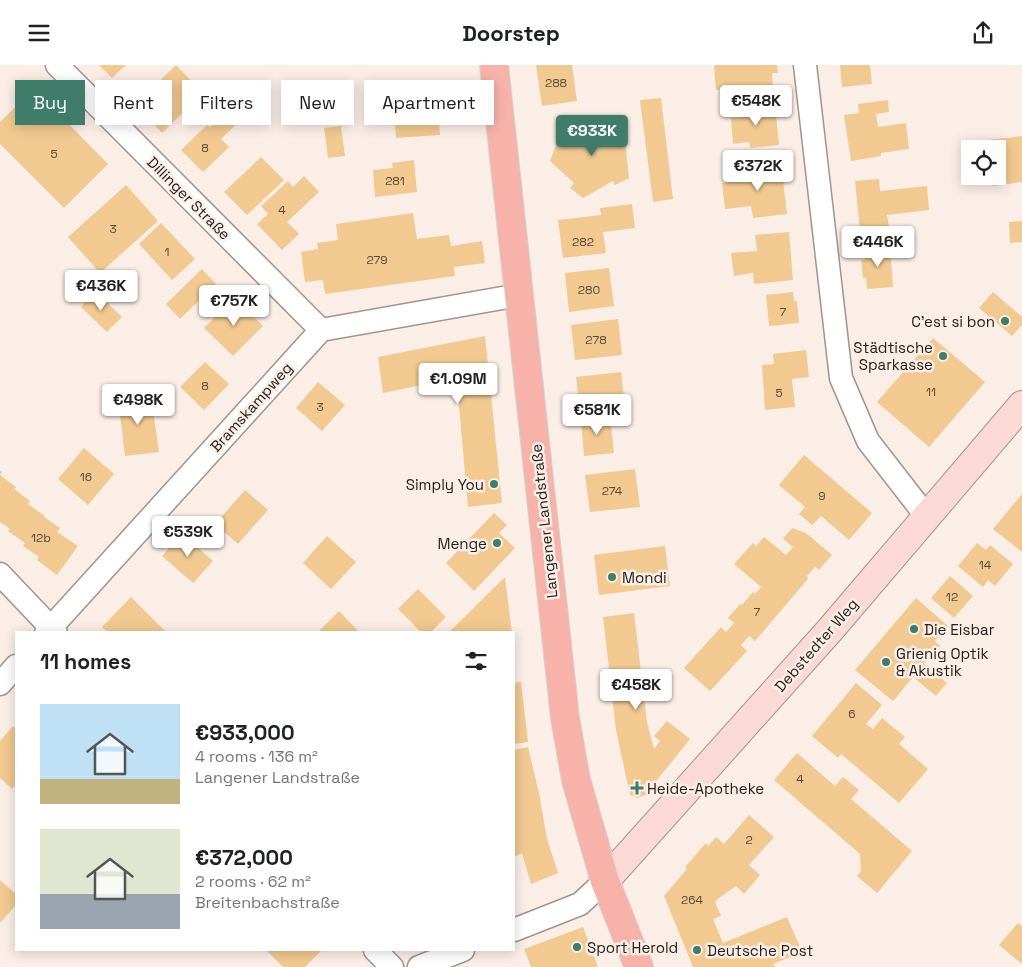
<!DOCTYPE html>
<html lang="en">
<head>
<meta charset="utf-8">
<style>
  body { margin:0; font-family:"Space Grotesk",sans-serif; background:#f2f2f2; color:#202124; height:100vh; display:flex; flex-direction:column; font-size:19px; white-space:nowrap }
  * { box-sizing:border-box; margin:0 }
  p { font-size:16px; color:#757577 }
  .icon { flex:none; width:28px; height:28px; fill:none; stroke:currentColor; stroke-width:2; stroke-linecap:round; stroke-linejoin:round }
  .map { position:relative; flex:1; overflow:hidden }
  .panel { position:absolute; left:15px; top:566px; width:500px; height:320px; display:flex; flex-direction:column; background:#fff; border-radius:0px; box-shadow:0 2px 12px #0003 }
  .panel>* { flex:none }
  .banner { position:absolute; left:15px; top:15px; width:500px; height:45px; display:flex; gap:10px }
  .buttons { position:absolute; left:961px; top:75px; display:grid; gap:10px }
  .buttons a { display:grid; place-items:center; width:45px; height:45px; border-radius:0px; background:#fff; box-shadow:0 2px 12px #0003; font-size:25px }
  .price { position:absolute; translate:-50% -42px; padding:0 11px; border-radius:5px; background:#fff; color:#222; font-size:16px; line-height:32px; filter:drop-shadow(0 1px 2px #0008) }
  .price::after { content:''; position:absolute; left:50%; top:30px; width:15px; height:11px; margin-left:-8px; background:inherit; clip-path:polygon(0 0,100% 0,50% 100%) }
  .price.active { background:#3f7d6a; color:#fff }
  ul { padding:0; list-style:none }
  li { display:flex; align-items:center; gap:15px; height:125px; padding:0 25px }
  li span { display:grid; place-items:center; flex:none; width:140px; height:100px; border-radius:0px; color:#555 }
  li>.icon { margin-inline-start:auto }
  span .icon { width:60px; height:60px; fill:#fffc; stroke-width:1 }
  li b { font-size:21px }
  h2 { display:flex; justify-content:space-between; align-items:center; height:60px; padding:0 25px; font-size:21px }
  .chip { padding:0 18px; border-radius:0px; background:#fff; box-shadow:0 2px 12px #0003; font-size:18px; line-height:45px }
  .chip.active { background:#3f7d6a; color:#fff }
  header { display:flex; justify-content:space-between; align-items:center; height:65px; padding:0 25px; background:#fff; font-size:22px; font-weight:600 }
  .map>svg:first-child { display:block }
  .building { fill:#f1c991 }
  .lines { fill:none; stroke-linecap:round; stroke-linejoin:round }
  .street-casing { stroke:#a0958e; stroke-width:25 }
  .secondary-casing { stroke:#a0958e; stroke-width:30 }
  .primary-casing { stroke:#d3d2d2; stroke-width:30 }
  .street { stroke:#fff; stroke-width:22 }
  .secondary { stroke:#fbd9d5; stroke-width:28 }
  .primary { stroke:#f7b3aa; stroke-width:28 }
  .poi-dot { fill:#3f7d6a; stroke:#fbeee7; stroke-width:2 }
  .labels { text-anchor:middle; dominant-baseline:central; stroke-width:5; stroke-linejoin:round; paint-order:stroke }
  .number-label { font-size:12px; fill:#584a3a }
  .street-label { font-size:15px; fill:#25201d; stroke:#fbeee7 }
  .poi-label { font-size:15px; fill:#25201d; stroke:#fbeee7; text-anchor:start }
</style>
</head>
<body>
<header><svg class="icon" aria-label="menu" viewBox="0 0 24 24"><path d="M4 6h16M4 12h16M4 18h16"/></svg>Doorstep<svg class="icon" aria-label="share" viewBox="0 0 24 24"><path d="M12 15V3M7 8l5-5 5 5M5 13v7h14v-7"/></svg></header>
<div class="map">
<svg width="1022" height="902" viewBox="0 0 1022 902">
  <rect width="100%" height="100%" fill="#fbeee7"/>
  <!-- building -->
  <g class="building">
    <path d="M99 0H126L112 13Z"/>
    <path d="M176 0 203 28 162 68 135 40Z"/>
    <path d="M536 0H572L577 36 542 41Z"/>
    <path d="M714 0H777L778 8H772L773 22 739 26 738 23 716 25Z"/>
    <path d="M840 0H870L872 19 842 22Z"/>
    <path d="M34 24 108 99 64 143 0 79V57Z"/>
    <path d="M437 29 440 70 396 73 393 33Z"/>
    <path d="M228 33 245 51 221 74 229 82 203 107 181 85 207 60 210 62 212 60 206 54Z"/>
    <path d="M661 33 673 134 653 137 640 35Z"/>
    <path d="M888 35 889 47 876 49 878 62 906 58 909 84 881 88V91L851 96 844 50 859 48 858 39Z"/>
    <path d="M775 39 779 80 750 83 749 77 733 79 731 53 744 52 743 42Z"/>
    <path d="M623 57 629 113 615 120 613 116 583 133 570 123 574 118 550 96 562 64Z"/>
    <path d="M341 61 345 91 328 93 324 63Z"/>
    <path d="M1022 71V117L993 121V114H988L987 111H998V84H972L971 77Z"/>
    <path d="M261 92 284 115 247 150 224 127Z"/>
    <path d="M414 95 417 127 375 132 373 105 393 103 392 98Z"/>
    <path d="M781 98 787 149 753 153 751 141 725 144 722 118 749 115 747 102Z"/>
    <path d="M304 111 319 127 287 157 299 169 282 185 257 159 268 149 261 141 288 116 293 122Z"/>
    <path d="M879 114 880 126 927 121 929 145 887 150 889 162 860 165 855 116Z"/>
    <path d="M126 120 158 156 100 208 68 172Z"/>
    <path d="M632 139 635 163 603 167 606 188 563 193 558 155 601 150 600 143Z"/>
    <path d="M413 148 417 174 449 170 451 181 482 176 485 198 454 202 455 211 325 229 323 215 305 217 301 187 318 184 317 178 338 175 336 159Z"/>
    <path d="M1022 156V177L1010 178 1009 157Z"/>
    <path d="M161 158 195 194 172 215 139 179Z"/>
    <path d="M789 167 793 215 754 219 753 208 734 211 731 188 757 186 755 170Z"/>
    <path d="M890 181 893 222 867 224 866 213H863L861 195H865L864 184Z"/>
    <path d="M609 203 614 241 569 247 565 208Z"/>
    <path d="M202 204 216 219 180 254 166 239Z"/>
    <path d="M95 226 122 252 107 267 81 242Z"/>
    <path d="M793 227 794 236H797L799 258 769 261 766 230Z"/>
    <path d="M993 227 1022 252V260L1012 271 979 243Z"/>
    <path d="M234 232 263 261 233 291 204 263Z"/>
    <path d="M618 254 622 290 575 295 571 260Z"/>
    <path d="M485 271 502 438 468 442 457 318 451 314 383 328 378 292Z"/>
    <path d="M933 273 985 317 929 382 877 337Z"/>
    <path d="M806 285 809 312 792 314 795 342 765 345 762 300 774 299 773 289Z"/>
    <path d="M205 297 229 319 204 345 180 322Z"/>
    <path d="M621 307 625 341 580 347 576 312Z"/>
    <path d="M318 317 345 340 322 366 296 343Z"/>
    <path d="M151 330 159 387 125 391 118 334Z"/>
    <path d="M610 351 614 388 584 391 581 355Z"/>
    <path d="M84 383 114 409 88 440 58 414Z"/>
    <path d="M804 390 872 448 849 475 821 451 812 460 799 449 805 442 779 420Z"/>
    <path d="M635 404 640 442 590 447 585 410Z"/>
    <path d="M0 406 2 407 0 410 16 422 14 424 30 436 28 439 45 451 44 452 60 463 57 467 78 481 57 510 37 495 39 492 23 481 25 478 8 466 10 464 0 457Z"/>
    <path d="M245 425 268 445 238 479 215 459Z"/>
    <path d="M1022 429V487L993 464Z"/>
    <path d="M494 448 507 460 499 468 515 483 474 526 446 498Z"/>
    <path d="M792 463 806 468 832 490 819 505 815 502 807 511 808 514 755 576 749 571 741 580 747 586 710 626 684 603 721 562 726 567 734 558 728 553 740 539 742 540 753 527 755 529 761 522 734 499 753 478 756 481 764 472 786 490 793 482 783 474Z"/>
    <path d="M182 469 213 496 193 518 162 491Z"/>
    <path d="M327 471 356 497 331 524 303 498Z"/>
    <path d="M977 478 986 485 990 480 1013 499 995 521 988 515 983 522 958 501Z"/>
    <path d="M665 481 670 521 599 530 594 490Z"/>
    <path d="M950 511 973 531 954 553 931 533Z"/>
    <path d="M505 512 512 568H448Z"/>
    <path d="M418 524 446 552 430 568H422L398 544Z"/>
    <path d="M131 532 167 568H108L102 562Z"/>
    <path d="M916 533 948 561 935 576 940 581 924 599 947 618 936 631 913 612 893 636 855 605Z"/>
    <path d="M339 546 360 568H317Z"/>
    <path d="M634 548 647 657 654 684 660 676 654 671 667 656 690 674 645 730 638 733 630 730 616 665 603 552Z"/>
    <path d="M521 617 528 677 514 679V618Z"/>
    <path d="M856 618 882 640 866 659 873 664 882 653 905 672 899 679 928 704 899 738 841 689 838 693 812 671Z"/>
    <path d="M13 661 16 664V720L12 724 0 713V676Z"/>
    <path d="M528 682 539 728 547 774 558 808 531 819 522 788 514 792V685Z"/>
    <path d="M797 688 835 721 843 712 859 725 851 734 912 786 877 828 857 811 861 806 860 789 774 715Z"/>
    <path d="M749 750 774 772 749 800 760 810 744 829 736 821 719 833 715 837 721 851 713 854 723 878 787 852 802 887 773 899 775 902H693L664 831 687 804 685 802 706 778 708 781 716 772 724 779Z"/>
    <path d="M0 815 16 829V840L0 858Z"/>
    <path d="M1018 858 1022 861V899L999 880Z"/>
    <path d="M583 862 598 902H531L524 884Z"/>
    <path d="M266 885H322L305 902H283Z"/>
  </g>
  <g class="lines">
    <defs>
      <g id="street">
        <path d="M57 0 321 265"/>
        <path d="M805 0 841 313 868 376 927 452"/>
        <path d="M0 509 56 568"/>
        <path d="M46 568 321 265 519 230"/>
        <path d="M0 619 16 601"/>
        <path d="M514 865 580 839 605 816"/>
        <path d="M375 885 392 902"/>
        <path d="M419 902 463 885"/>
      </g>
      <path id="secondary" d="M605 816 830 565 1022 340"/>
      <path id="primary" d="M494 0 565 653 576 715 605 816 639 902"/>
    </defs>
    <!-- street casing -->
    <use href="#street" class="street-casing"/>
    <!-- secondary casing -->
    <use href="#secondary" class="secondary-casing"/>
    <!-- primary casing -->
    <use href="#primary" class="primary-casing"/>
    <!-- street -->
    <use href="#street" class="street"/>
    <!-- secondary -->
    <use href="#secondary" class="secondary"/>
    <!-- primary -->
    <use href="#primary" class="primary"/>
  </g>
  <!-- markers -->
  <g class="poi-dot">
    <circle cx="1005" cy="256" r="5"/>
    <circle cx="943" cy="291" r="5"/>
    <circle cx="494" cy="419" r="5"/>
    <circle cx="497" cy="478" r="5"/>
    <circle cx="612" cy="512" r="5"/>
    <circle cx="914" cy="564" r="5"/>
    <circle cx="886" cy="597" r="5"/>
    <path d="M634.5 715.5h5v5h5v5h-5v5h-5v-5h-5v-5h5z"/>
    <circle cx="577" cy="882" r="5"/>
    <circle cx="697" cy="885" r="5"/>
  </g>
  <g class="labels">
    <!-- number labels -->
    <g class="number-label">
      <text x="556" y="18">288</text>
      <text x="205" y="83">8</text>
      <text x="54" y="89">5</text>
      <text x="395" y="116">281</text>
      <text x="282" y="145">4</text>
      <text x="113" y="164">3</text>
      <text x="583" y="177">282</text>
      <text x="167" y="187">1</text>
      <text x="377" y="195">279</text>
      <text x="589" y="225">280</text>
      <text x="783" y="247">7</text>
      <text x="596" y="275">278</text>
      <text x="205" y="321">8</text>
      <text x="931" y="327">11</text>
      <text x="779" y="328">5</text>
      <text x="320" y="342">3</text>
      <text x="86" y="412">16</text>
      <text x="612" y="426">274</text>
      <text x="822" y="431">9</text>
      <text x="41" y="473">12b</text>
      <text x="985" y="500">14</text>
      <text x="952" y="532">12</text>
      <text x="757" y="547">7</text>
      <text x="852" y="649">6</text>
      <text x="800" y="714">4</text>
      <text x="749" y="775">2</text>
      <text x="692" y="835">264</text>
    </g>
    <!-- street labels -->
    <g class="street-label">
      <text transform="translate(189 133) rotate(45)">Dillinger Straße</text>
      <text transform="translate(251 342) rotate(-48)">Bramskampweg</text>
      <text transform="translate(544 456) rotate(-96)">Langener Landstraße</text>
      <text transform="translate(816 580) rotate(-49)">Debstedter Weg</text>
    </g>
    <!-- poi labels -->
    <g class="poi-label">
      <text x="995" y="256" text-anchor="end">C'est si bon</text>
      <text x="933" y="282" text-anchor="end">Städtische<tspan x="933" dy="17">Sparkasse</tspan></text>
      <text x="484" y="419" text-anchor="end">Simply You</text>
      <text x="487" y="478" text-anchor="end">Menge</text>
      <text x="622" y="512">Mondi</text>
      <text x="924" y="564">Die Eisbar</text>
      <text x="896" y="588">Grienig Optik<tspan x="896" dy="17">&amp; Akustik</tspan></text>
      <text x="647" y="723">Heide-Apotheke</text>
      <text x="587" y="882">Sport Herold</text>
      <text x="707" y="885">Deutsche Post</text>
    </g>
  </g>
</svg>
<div class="buttons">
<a><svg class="icon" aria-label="locate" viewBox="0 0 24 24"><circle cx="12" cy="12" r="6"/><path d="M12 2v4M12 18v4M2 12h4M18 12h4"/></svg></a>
</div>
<b class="price" style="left:756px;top:62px">€548K</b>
<b class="price active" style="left:592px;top:92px">€933K</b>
<b class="price" style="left:758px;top:127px">€372K</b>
<b class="price" style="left:878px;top:203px">€446K</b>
<b class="price" style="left:101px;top:247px">€436K</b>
<b class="price" style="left:234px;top:262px">€757K</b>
<b class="price" style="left:458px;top:340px">€1.09M</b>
<b class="price" style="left:138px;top:361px">€498K</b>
<b class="price" style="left:597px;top:371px">€581K</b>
<b class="price" style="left:188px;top:493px">€539K</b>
<b class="price" style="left:636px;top:646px">€458K</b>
<div class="banner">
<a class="chip active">Buy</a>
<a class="chip">Rent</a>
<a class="chip">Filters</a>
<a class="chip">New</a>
<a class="chip">Apartment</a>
</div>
<section class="panel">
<h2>11 homes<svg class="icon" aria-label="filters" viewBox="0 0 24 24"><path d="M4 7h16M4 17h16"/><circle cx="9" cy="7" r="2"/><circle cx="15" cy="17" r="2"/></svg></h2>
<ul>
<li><span style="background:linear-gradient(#bfe0f5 75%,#c2b280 0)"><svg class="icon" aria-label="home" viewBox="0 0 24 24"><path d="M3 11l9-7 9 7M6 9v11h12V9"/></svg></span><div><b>€933,000</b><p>4 rooms · 136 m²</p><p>Langener Landstraße</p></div></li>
<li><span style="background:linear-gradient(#dfe7d0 65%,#9aa5b1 0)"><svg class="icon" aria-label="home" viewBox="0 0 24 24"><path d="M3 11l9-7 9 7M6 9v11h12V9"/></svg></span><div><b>€372,000</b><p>2 rooms · 62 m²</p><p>Breitenbachstraße</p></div></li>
</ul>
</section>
</div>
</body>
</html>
